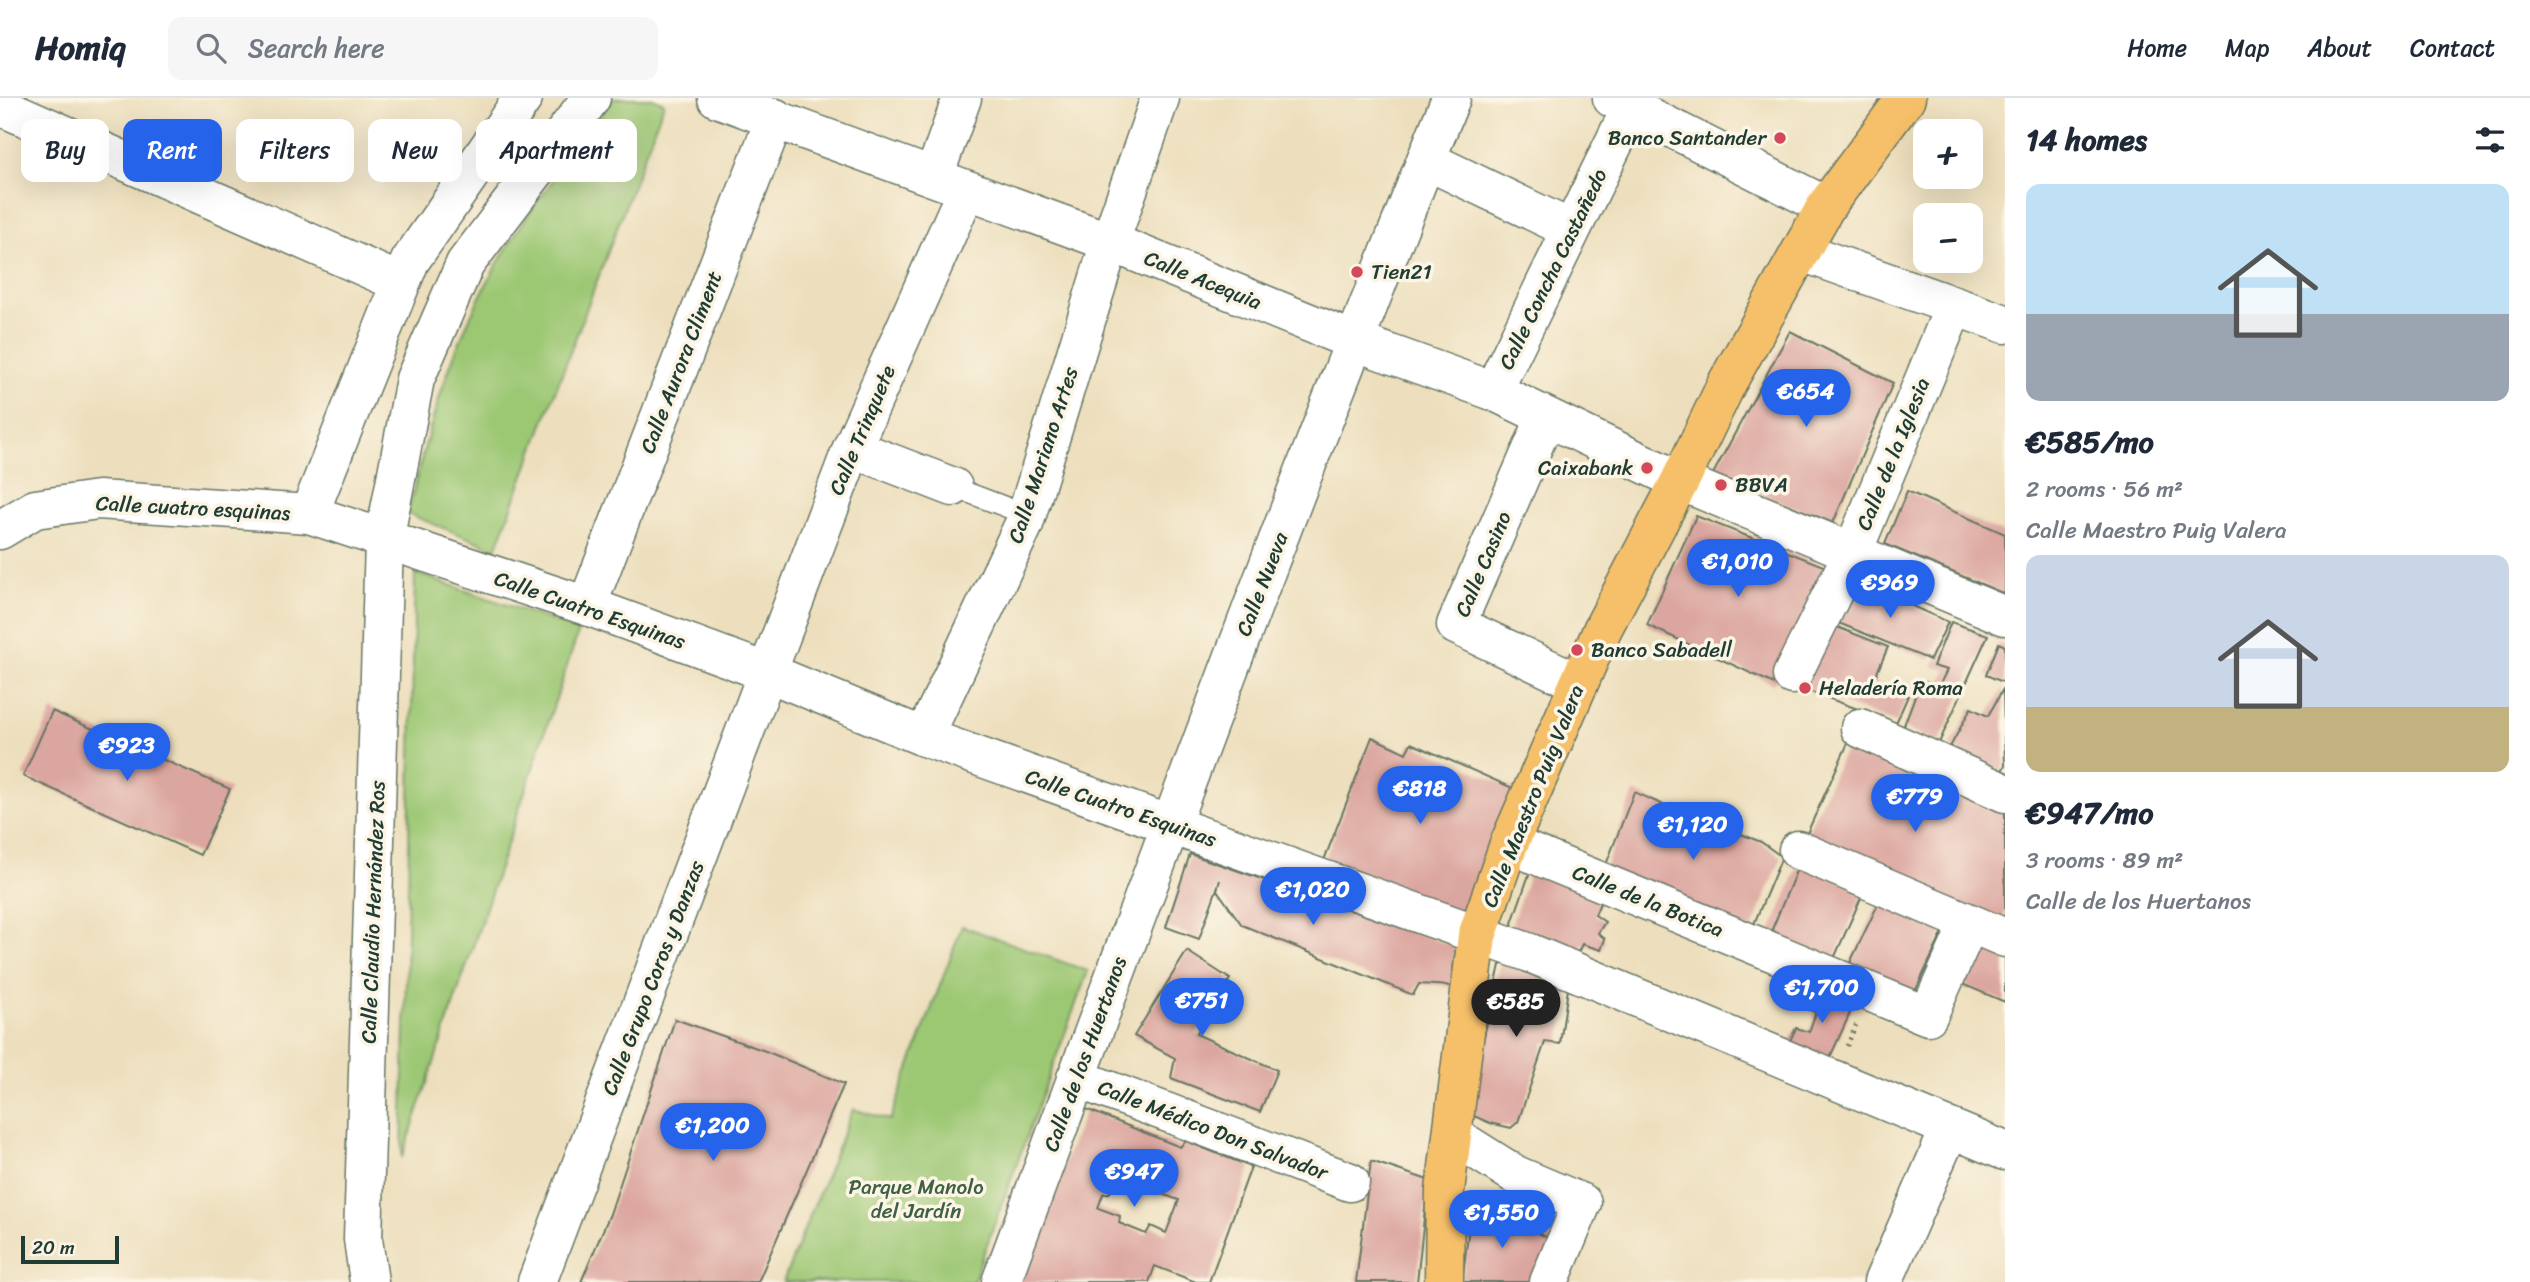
<!DOCTYPE html>
<html lang="en">
<head>
<meta charset="utf-8">
<style>
  body { margin:0; font-family:Sriracha,sans-serif; background:#f6f6f7; color:#1f2937; height:100vh; display:flex; flex-direction:column; font-size:26px; white-space:nowrap }
  * { box-sizing:border-box; margin:0 }
  p { font-size:23px; color:#747a83 }
  .icon { flex:none; width:38px; height:38px; fill:none; stroke:currentColor; stroke-width:2; stroke-linecap:round; stroke-linejoin:round }
  .map { position:relative; flex:1; overflow:hidden }
  .side { display:flex; flex-direction:column; background:#fff; width:525px }
  .side>* { flex:none }
  .top-card { position:absolute; left:21px; top:21px; width:665px; height:63px; display:flex; gap:14px }
  .fabs { position:absolute; left:1913px; top:21px; display:grid; gap:14px }
  .fabs a { display:grid; place-items:center; width:70px; height:70px; border-radius:14px; background:#fff; box-shadow:0 7px 28px #0002; font-size:35px }
  .scale { position:absolute; left:21px; bottom:18px; width:98px; box-sizing:border-box; padding-left:7px; border:4px solid #1f3d34; border-top:0; font-size:19px; line-height:24px; white-space:nowrap; color:#1f3d34; -webkit-text-stroke:5px #fcf5e5; paint-order:stroke }
  .price { position:absolute; translate:-50% -60px; padding:0 16px; border-radius:24px; background:#2563eb; color:#fff; font-size:23px; line-height:46px; filter:drop-shadow(0 2px 4px #0008) }
  .price::after { content:''; position:absolute; left:50%; top:42px; width:21px; height:16px; margin-left:-10px; background:inherit; clip-path:polygon(0 0,100% 0,50% 100%) }
  .price.on { background:#222; color:#fff }
  ul { padding:0; list-style:none }
  li { display:grid; align-content:center; gap:14px; height:371px; padding:0 21px }
  li span { display:grid; place-items:center; height:217px; border-radius:14px; color:#555 }
  li>.icon { margin-inline-start:auto }
  span .icon { width:126px; height:126px; fill:#fffc; stroke-width:1 }
  li b { font-size:30px }
  h2 { display:flex; justify-content:space-between; align-items:center; height:84px; padding:0 21px; font-size:30px }
  .pill { padding:0 24px; border-radius:14px; background:#fff; box-shadow:0 7px 28px #0002; font-size:24px; line-height:63px }
  .pill.on { background:#2563eb; color:#fff }
  header { display:flex; align-items:center; gap:42px; box-sizing:border-box; height:98px; padding:0 35px; background:#fff; border-bottom:2px solid #e0e1e3 }
  header strong { font-size:33px }
  nav { display:flex; gap:38px; margin-inline-start:auto; font-size:24px }
  .search { width:490px; height:63px; background:#f6f6f7; display:flex; align-items:center; gap:18px; box-sizing:border-box; padding:0 24px; border-radius:14px; color:#747a83; font-size:26px }
  main { display:flex; flex:1; min-height:0 }
  .map>svg:first-child { display:block }
  .green { fill:#9cc773; stroke:#5e8254; stroke-width:2 }
  .building { fill:#dba69f; fill-rule:evenodd }
  .lines { fill:none; stroke-linecap:round; stroke-linejoin:round }
  .lane-casing { stroke:#677664; stroke-width:22 }
  .street-casing { stroke:#677664; stroke-width:41 }
  .primary-casing { stroke:#677664; stroke-width:41 }
  .path { stroke:#677664; stroke-width:4.5; stroke-dasharray:2 5; stroke-linecap:butt }
  .lane { stroke:#fff; stroke-width:19 }
  .street { stroke:#fff; stroke-width:38 }
  .primary { stroke:#f6c06b; stroke-width:38 }
  .poi-dot { fill:#d1495b; stroke:#fcf5e5; stroke-width:2.5 }
  .labels { text-anchor:middle; dominant-baseline:central; stroke-width:7; stroke-linejoin:round; paint-order:stroke }
  .poi-label { font-size:21px; fill:#1f3d34; stroke:#fcf5e5; text-anchor:start }
  .street-label { font-size:21px; fill:#1f3d34; stroke:#fcf5e5 }
  .park-label { font-size:21px; fill:#3e6044; stroke:#fcf5e5 }
</style>
</head>
<body>
<header>
<strong>Homiq</strong>
<div class="search"><svg class="icon" aria-label="search" viewBox="0 0 24 24"><circle cx="10" cy="10" r="6"/><path d="M15 15l6 6"/></svg>Search here</div>
<nav><a>Home</a><a>Map</a><a>About</a><a>Contact</a></nav>
</header>
<main>
<div class="map">
<svg width="2005" height="1184" viewBox="0 0 2005 1184">
  <rect width="100%" height="100%" fill="#fcf5e5"/>
  <filter id="ink" filterUnits="userSpaceOnUse"><feTurbulence type="fractalNoise" baseFrequency=".0143" numOctaves="2"/><feDisplacementMap in="SourceGraphic" scale="14" xChannelSelector="R" yChannelSelector="G"/><feConvolveMatrix kernelMatrix="1 2 1 2 8 2 1 2 1" color-interpolation-filters="sRGB"/></filter>
  <filter id="wash" filterUnits="userSpaceOnUse"><feTurbulence type="fractalNoise" baseFrequency=".00686" numOctaves="4" result="noise"/><feDisplacementMap in="SourceGraphic" scale="28" xChannelSelector="R" yChannelSelector="G"/><feGaussianBlur stdDeviation="1.57" result="paint"/><feColorMatrix in="noise" values="0 0 0 0 0 0 0 0 0 0 0 0 0 0 0 0 0 1.4 0 .05"/><feComposite in="paint" operator="in"/></filter>
  <g filter="url(#wash)">
    <rect width="100%" height="100%" fill="#eddfbd"/>
    <!-- green -->
    <g class="green">
      <path d="M614 0H653L664 5 496 451 408 416C426 339 448 259 485 189 519 121 570 61 614 0Z"/>
      <path d="M415 475 579 532 402 1060Z"/>
      <path d="M962 828 1088 873 973 1184H783L853 1011 890 1022Z"/>
    </g>
    <g id="blocks">
      <!-- building -->
      <g class="building">
        <path d="M1790 233 1893 285 1833 425 1713 376Z"/>
        <path d="M1907 393 2005 436V496L1885 446Z"/>
        <path d="M1696 418 1831 471 1774 586 1647 527Z"/>
        <path d="M1852 481 1948 524 1930 562 1831 522Z"/>
        <path d="M1951 524 1988 537 1939 645 1903 630 1921 582 1939 588 1947 572 1933 568Z"/>
        <path d="M1832 527 1888 549 1873 584 1908 598 1896 625 1811 594 1805 583Z"/>
        <path d="M1999 545 2005 548V585L1986 577Z"/>
        <path d="M2003 591 2005 667 2002 673 1950 649 1971 610 1988 618Z"/>
        <path d="M52 613 230 691 200 757 23 678Z"/>
        <path d="M1372 639 1406 655 1411 645 1517 692 1467 819 1323 765Z"/>
        <path d="M1848 645 2005 713V816L1998 831 1803 744Z"/>
        <path d="M1634 694 1718 731 1736 734 1761 744 1782 759 1751 833 1604 772Z"/>
        <path d="M1190 756 1456 849 1451 888 1419 886 1413 897 1242 827 1217 792 1220 782 1199 841 1166 829Z"/>
        <path d="M1799 766 1864 793 1832 865 1768 841Z"/>
        <path d="M1531 771 1602 800 1595 817 1605 824 1598 835 1605 841 1601 852 1582 846 1573 865 1514 833 1512 825Z"/>
        <path d="M1880 802 1944 832 1912 900 1846 873Z"/>
        <path d="M1973 841 2005 854V904L1955 883Z"/>
        <path d="M1187 853 1230 881 1196 936 1277 972 1260 1014 1171 980 1175 960 1134 938Z"/>
        <path d="M1517 859 1569 884 1560 946 1545 944 1518 1024 1511 1030 1490 1025 1467 1015 1500 867Z"/>
        <path d="M1816 886 1855 904 1827 966 1786 951 1796 930 1809 934 1816 914 1805 910Z"/>
        <path d="M675 921 768 954 844 986 758 1184H581L610 1116Z"/>
        <path d="M1086 1011 1180 1049 1186 1043 1251 1069 1209 1184H1196L1155 1168 1149 1184H1015ZM1112 1079 1179 1102 1166 1135 1151 1128 1146 1136 1119 1125 1120 1118 1098 1110 1103 1096 1109 1095 1113 1091Z"/>
        <path d="M1371 1063 1428 1082 1417 1184H1356Z"/>
        <path d="M1472 1105 1553 1142 1536 1184H1462Z"/>
      </g>
    </g>
  </g>
  <g filter="url(#ink)">
    <use href="#blocks" fill-opacity="0" stroke="#677664" stroke-width="2"/>
    <g class="lines">
      <defs>
        <path id="lane" d="M953 389 1027 417"/>
        <g id="street">
          <path d="M717 0 1110 144 1354 243 1493 293 1680 383 2005 518"/>
          <path d="M1612 0 1826 108"/>
          <path d="M0 8 401 185"/>
          <path d="M1426 62 1570 131"/>
          <path d="M934 78 962 0"/>
          <path d="M1802 154 2005 226"/>
          <path d="M1493 293 1631 10"/>
          <path d="M1546 319 1456 527 1579 585"/>
          <path d="M852 350 953 389"/>
          <path d="M309 416 410 163 523 0"/>
          <path d="M0 432 35 411 98 402 309 416 587 508 769 575 924 639 1530 855 2005 1053"/>
          <path d="M587 508 775 20"/>
          <path d="M1792 577 1852 456 1954 209"/>
          <path d="M1860 630 2005 695"/>
          <path d="M924 639 1024 426 1110 144 1160 0"/>
          <path d="M1509 746 1928 918 1969 826"/>
          <path d="M1798 752 2005 840"/>
          <path d="M1076 980 1350 1084"/>
          <path d="M1454 1038 1516 1077 1582 1105 1549 1184"/>
          <path d="M369 1184 363 1141 384 443 415 281 465 166 591 0"/>
          <path d="M537 1184 852 350 966 93"/>
          <path d="M1001 1184C1148 788 1293 391 1451 0"/>
          <path d="M1883 1184 1950 1030"/>
        </g>
        <path id="primary" d="M1444 1184 1445 1093 1477 838 1509 746 1603 530 1680 383 1727 285 1826 108 1906 0"/>
      </defs>
      <!-- lane casing -->
      <use href="#lane" class="lane-casing"/>
      <!-- street casing -->
      <use href="#street" class="street-casing"/>
      <!-- primary casing -->
      <use href="#primary" class="primary-casing"/>
      <!-- path -->
      <path class="path" d="M1847 948 1856 927"/>
      <!-- lane -->
      <use href="#lane" class="lane"/>
      <!-- street -->
      <use href="#street" class="street"/>
      <!-- primary -->
      <use href="#primary" class="primary"/>
    </g>
  </g>
  <!-- markers -->
  <g class="poi-dot">
    <circle cx="1780" cy="40" r="7"/>
    <circle cx="1357" cy="174" r="7"/>
    <circle cx="1647" cy="370" r="7"/>
    <circle cx="1721" cy="387" r="7"/>
    <circle cx="1577" cy="552" r="7"/>
    <circle cx="1805" cy="590" r="7"/>
  </g>
  <g class="labels">
    <!-- poi labels -->
    <g class="poi-label">
      <text x="1766" y="40" text-anchor="end">Banco Santander</text>
      <text x="1371" y="174">Tien21</text>
      <text x="1633" y="370" text-anchor="end">Caixabank</text>
      <text x="1735" y="387">BBVA</text>
      <text x="1591" y="552">Banco Sabadell</text>
      <text x="1819" y="590">Heladería Roma</text>
    </g>
    <!-- street labels -->
    <g class="street-label">
      <text transform="translate(1553 171) rotate(-64)">Calle Concha Castañedo</text>
      <text transform="translate(1203 182) rotate(22)">Calle Acequia</text>
      <text transform="translate(681 264) rotate(-69)">Calle Aurora Climent</text>
      <text transform="translate(862 332) rotate(-67)">Calle Trinquete</text>
      <text transform="translate(1893 356) rotate(-68)">Calle de la Iglesia</text>
      <text transform="translate(1043 357) rotate(-72)">Calle Mariano Artes</text>
      <text transform="translate(193 410) rotate(3)">Calle cuatro esquinas</text>
      <text transform="translate(1483 466) rotate(-67)">Calle Casino</text>
      <text transform="translate(1262 486) rotate(-69)">Calle Nueva</text>
      <text transform="translate(590 512) rotate(19)">Calle Cuatro Esquinas</text>
      <text transform="translate(1533 698) rotate(-68)">Calle Maestro Puig Valera</text>
      <text transform="translate(1121 710) rotate(19)">Calle Cuatro Esquinas</text>
      <text transform="translate(1648 803) rotate(22)">Calle de la Botica</text>
      <text transform="translate(373 814) rotate(-88)">Calle Claudio Hernández Ros</text>
      <text transform="translate(653 880) rotate(-69)">Calle Grupo Coros y Danzas</text>
      <text transform="translate(1085 956) rotate(-70)">Calle de los Huertanos</text>
      <text transform="translate(1213 1032) rotate(21)">Calle Médico Don Salvador</text>
    </g>
    <!-- park labels -->
    <g class="park-label">
      <text x="916" y="1089">Parque Manolo<tspan x="916" dy="24">del Jardín</tspan></text>
    </g>
  </g>
</svg>
<div class="fabs">
<a>+</a>
<a>−</a>
</div>
<div class="scale">20 m</div>
<b class="price" style="left:1806px;top:331px">€654</b>
<b class="price" style="left:1738px;top:501px">€1,010</b>
<b class="price" style="left:1890px;top:522px">€969</b>
<b class="price" style="left:127px;top:685px">€923</b>
<b class="price" style="left:1420px;top:728px">€818</b>
<b class="price" style="left:1915px;top:736px">€779</b>
<b class="price" style="left:1693px;top:764px">€1,120</b>
<b class="price" style="left:1313px;top:829px">€1,020</b>
<b class="price" style="left:1822px;top:927px">€1,700</b>
<b class="price" style="left:1202px;top:940px">€751</b>
<b class="price on" style="left:1516px;top:941px">€585</b>
<b class="price" style="left:713px;top:1065px">€1,200</b>
<b class="price" style="left:1134px;top:1111px">€947</b>
<b class="price" style="left:1502px;top:1152px">€1,550</b>
<div class="top-card">
<a class="pill">Buy</a>
<a class="pill on">Rent</a>
<a class="pill">Filters</a>
<a class="pill">New</a>
<a class="pill">Apartment</a>
</div>
</div>
<section class="side">
<h2>14 homes<svg class="icon" aria-label="filters" viewBox="0 0 24 24"><path d="M4 7h16M4 17h16"/><circle cx="9" cy="7" r="2"/><circle cx="15" cy="17" r="2"/></svg></h2>
<ul>
<li><span style="background:linear-gradient(#bfe0f5 60%,#9aa5b1 0)"><svg class="icon" aria-label="home" viewBox="0 0 24 24"><path d="M3 11l9-7 9 7M6 9v11h12V9"/></svg></span><div><b>€585/mo</b><p>2 rooms · 56 m²</p><p>Calle Maestro Puig Valera</p></div></li>
<li><span style="background:linear-gradient(#c9d6e8 70%,#c2b280 0)"><svg class="icon" aria-label="home" viewBox="0 0 24 24"><path d="M3 11l9-7 9 7M6 9v11h12V9"/></svg></span><div><b>€947/mo</b><p>3 rooms · 89 m²</p><p>Calle de los Huertanos</p></div></li>
</ul>
</section>
</main>
</body>
</html>
